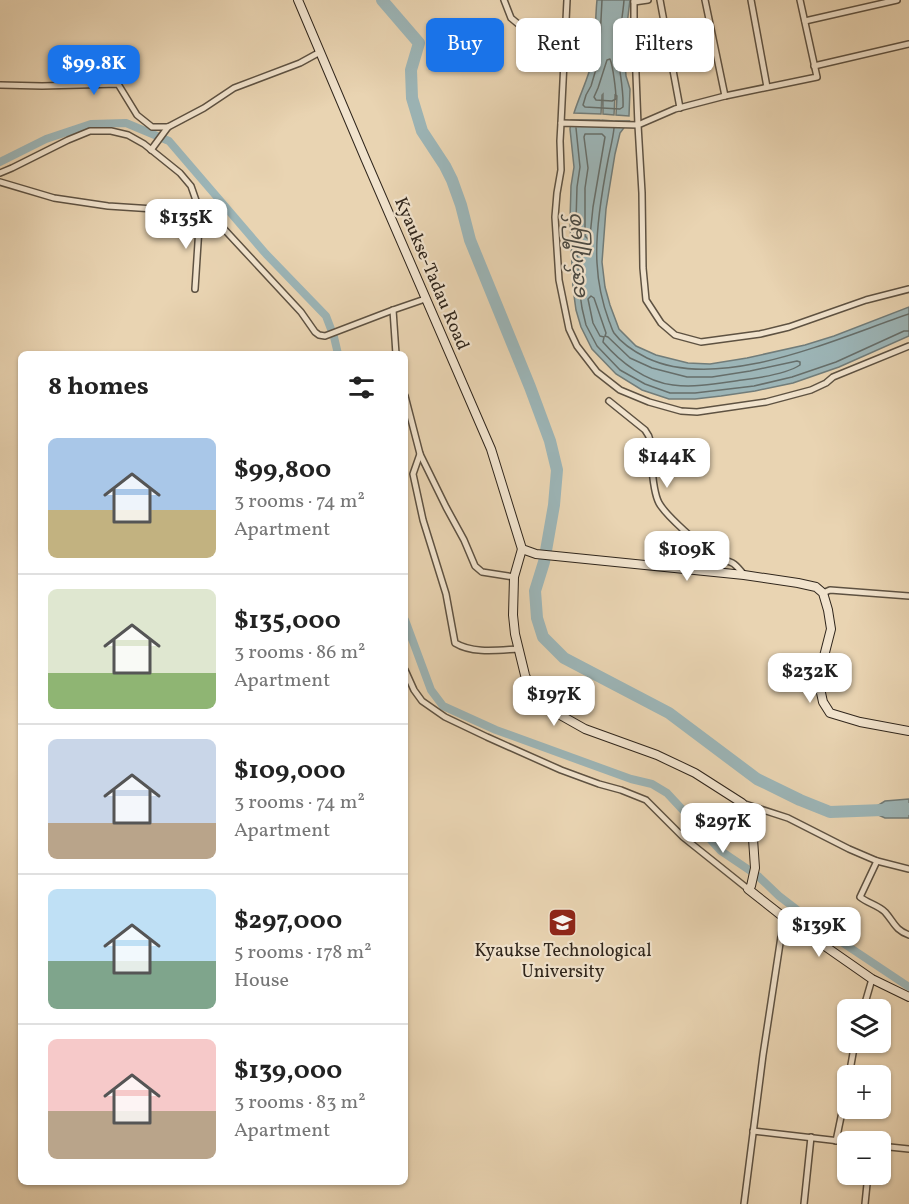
<!DOCTYPE html>
<html lang="en">
<head>
<meta charset="utf-8">
<style>
  body { margin:0; font-family:Vollkorn,"Noto Sans Myanmar",serif; background:#f2f2f2; color:#222; height:100vh; display:flex; flex-direction:column; font-size:22px; white-space:nowrap }
  * { box-sizing:border-box; margin:0 }
  p { font-size:20px; color:#767676 }
  .icon { flex:none; width:33px; height:33px; fill:none; stroke:currentColor; stroke-width:2; stroke-linecap:round; stroke-linejoin:round }
  .map { position:relative; flex:1; overflow:hidden }
  .side { position:absolute; left:18px; top:351px; width:390px; height:834px; display:flex; flex-direction:column; background:#fff; border-radius:9px; box-shadow:0 2px 4px #0004 }
  .side>* { flex:none }
  .guide { position:absolute; left:426px; top:18px; width:393px; height:54px; display:flex; gap:12px }
  .fabs { position:absolute; left:837px; top:999px; display:grid; gap:12px }
  .fabs a { display:grid; place-items:center; width:54px; height:54px; border-radius:9px; background:#fff; box-shadow:0 2px 4px #0004; font-size:30px }
  .price { position:absolute; translate:-50% -51px; padding:0 14px; border-radius:12px; background:#fff; color:#222; font-size:20px; line-height:39px; filter:drop-shadow(0 2px 3px #0008) }
  .price::after { content:''; position:absolute; left:50%; top:36px; width:18px; height:14px; margin-left:-9px; background:inherit; clip-path:polygon(0 0,100% 0,50% 100%) }
  .price.active { background:#1a73e8; color:#fff }
  ul { padding:0; list-style:none }
  li { display:flex; align-items:center; gap:18px; height:150px; padding:0 30px }
  li+li { border-top:2px solid #e0e0e0 }
  li span { display:grid; place-items:center; flex:none; width:168px; height:120px; border-radius:9px; color:#555 }
  li>.icon { margin-inline-start:auto }
  span .icon { width:72px; height:72px; fill:#fffc; stroke-width:1 }
  li b { font-size:26px }
  h2 { display:flex; justify-content:space-between; align-items:center; height:72px; padding:0 30px; font-size:26px }
  .pill { padding:0 21px; border-radius:9px; background:#fff; box-shadow:0 2px 4px #0004; font-size:21px; line-height:54px }
  .pill.active { background:#1a73e8; color:#fff }
  .map>svg:first-child { display:block }
  .water { fill:#9cb5b7; stroke:#717c79; stroke-width:1.5 }
  .lines { fill:none; stroke-linecap:round; stroke-linejoin:round }
  .shore { stroke:#666e6a; stroke-width:1.5 }
  .canal { stroke:#9cb5b7; stroke-width:8 }
  .river { stroke:#9cb5b7; stroke-width:12 }
  .street-casing { stroke:#5e5242; stroke-width:8 }
  .secondary-casing { stroke:#30261c; stroke-width:10 }
  .street { stroke:#f1e3cd; stroke-width:5 }
  .secondary { stroke:#f1e3cd; stroke-width:8 }
  .labels { text-anchor:middle; dominant-baseline:central; stroke-width:4.5; stroke-linejoin:round; paint-order:stroke }
  .street-label { font-size:18px; fill:#30261c; stroke:#f1e3cd }
  .poi-label { font-size:18px; fill:#30261c; stroke:#f1e3cd }
  .water-label { font-size:20px; font-style:italic; fill:#4b4a43; stroke:#f1e3cd }
</style>
</head>
<body>
<div class="map">
<svg width="909" height="1204" viewBox="0 0 909 1204">
  <rect width="100%" height="100%" fill="#e9d4b2"/>
  <filter id="stains"><feTurbulence type="fractalNoise" baseFrequency=".00333" numOctaves="4"/><feColorMatrix values="0 0 0 0 .2 0 0 0 0 .09 0 0 0 0 .02 0 0 0 .5 -.17"/></filter>
  <radialGradient id="worn" r=".72"><stop offset=".6" stop-color="#630" stop-opacity="0"/><stop offset="1" stop-color="#630" stop-opacity=".3"/></radialGradient>
  <!-- water -->
  <g class="water">
    <path d="M597 0H630L624 49 626 76 630 89 629 116 616 115 617 96 615 95 614 115 603 114V94L602 95 601 114 574 113C580 94 589 77 593 58 596 39 595 19 597 0Z"/>
    <path d="M571 120H600V125H602V120L613 121V125H615V121H629L620 133 615 154 606 209 602 262 605 287 610 305 619 329 636 346 656 355 688 363 710 364 747 358 805 345 834 336 909 307V336L839 367 793 383 755 391 721 396 695 399H669L642 390 616 374 592 349 581 327 576 310 573 288 570 221 571 186 574 167 570 129Z"/>
    <path d="M909 799V818H885L869 811 885 801Z"/>
  </g>
  <g class="lines">
    <!-- shore -->
    <g class="shore">
      <path d="M602 0 599 59 591 86 586 95 583 105 585 107 620 109 623 107C624 87 618 68 618 49 619 32 623 16 624 0"/>
      <path d="M607 60 610 59C613 66 616 91 616 99L612 101 596 100 594 97 598 88Z"/>
      <path d="M576 128 580 167 577 187 576 221 579 287 582 308 586 325 597 346 620 370 645 384 670 393H695L754 386 792 377 836 362 904 331H909"/>
      <path d="M614 128C613 139 610 149 608 160 602 191 595 232 597 263 598 283 602 302 609 321 611 325 612 330 614 333 622 344 635 352 647 358 721 393 837 338 909 314"/>
      <path d="M585 134H602L605 137 593 207 590 236 588 239 585 236V188L588 168 584 137Z"/>
      <path d="M591 296 594 298 606 333 605 336 608 337 630 358 652 368 687 377H712L750 371 797 361 800 362V365C788 373 758 378 742 380 720 383 696 388 673 385 646 382 620 362 603 342L604 337 600 336 593 323 588 299Z"/>
    </g>
    <!-- canal -->
    <g class="canal">
      <path d="M0 162 46 139 91 124 126 123 169 141 266 254 326 316 334 337 338 354"/>
      <path d="M405 620 431 690 443 706 496 730 631 779 652 784 667 793 721 851 758 876 779 896 822 929 909 987"/>
    </g>
    <!-- river -->
    <path class="river" d="M382 0 419 43 411 70 412 98 422 131 445 166 452 180 461 205 470 240 530 387 550 441 557 470 554 505 544 562 535 591 537 618 543 637 564 658 669 713 757 779 800 800 830 812 909 809"/>
    <defs>
      <g id="street">
        <path d="M504 0 511 18 523 28 566 39"/>
        <path d="M634 0V24L638 125 561 123 560 141 561 170 557 193 555 217 559 280 569 329 577 346 597 372 620 390 649 402 681 411 697 412 766 402 811 390 826 383 833 377 909 346"/>
        <path d="M660 0 680 108"/>
        <path d="M705 0 725 96"/>
        <path d="M751 0 767 87"/>
        <path d="M800 0 817 77 725 96 675 109 638 125 642 193 643 268 646 300 661 323 675 335 701 342 760 334 789 327 866 300 909 289"/>
        <path d="M634 2 648 0"/>
        <path d="M805 21 897 0"/>
        <path d="M814 66 909 44"/>
        <path d="M0 85 42 86 118 84 137 115 152 127H168L204 108 234 88 300 63 320 52"/>
        <path d="M561 123 567 0"/>
        <path d="M151 150 168 127"/>
        <path d="M0 173 12 168 68 140 90 131H111L128 135 144 144 180 173 191 186 200 212 195 289"/>
        <path d="M0 182 54 198 108 206 200 212 224 229 301 312 315 332 319 335 325 336 393 310 425 299"/>
        <path d="M393 310 396 354"/>
        <path d="M405 396 420 454 446 507 464 540 475 566 482 572 514 577"/>
        <path d="M609 401 645 430C652 439 651 446 651 457 652 469 653 492 659 503 666 516 700 545 713 555 719 560 728 560 734 564 738 567 741 571 744 575"/>
        <path d="M420 454 413 474 423 520 446 594 455 643C473 654 499 650 519 649"/>
        <path d="M823 593 830 590 909 596"/>
        <path d="M405 670 414 690 422 701 445 717 487 737 561 770 599 784 621 790 646 800 683 837 748 889"/>
        <path d="M742 803 788 818 849 849 877 861 909 869"/>
        <path d="M877 861 860 897C867 903 878 905 885 912 894 922 895 930 909 935"/>
        <path d="M863 1010 872 979"/>
        <path d="M849 1076 855 1042"/>
        <path d="M753 1131 848 1142"/>
        <path d="M836 1141 848 1083"/>
        <path d="M880 1146 909 1149"/>
        <path d="M744 1204 763 1055 784 917"/>
        <path d="M804 1204 811 1137"/>
        <path d="M865 1204 868 1174"/>
      </g>
      <g id="secondary">
        <path d="M298 0 365 158 491 449 522 549 536 554 744 575 798 583 816 587 823 593 828 610 831 629 821 668 820 688 823 702 830 713 860 722 909 731"/>
        <path d="M522 549 514 577 513 615 515 634 525 675 532 693 546 707 585 729 657 755 695 773 742 803 749 814 752 824 755 868 751 886 748 889 786 919 872 979 909 997"/>
      </g>
    </defs>
    <!-- street casing -->
    <use href="#street" class="street-casing"/>
    <!-- secondary casing -->
    <use href="#secondary" class="secondary-casing"/>
    <!-- street -->
    <use href="#street" class="street"/>
    <!-- secondary -->
    <use href="#secondary" class="secondary"/>
  </g>
  <!-- icons -->
  <defs>
    <symbol id="university-square" viewBox="-11 -11 22 22"><rect x="-9" y="-9" width="18" height="18" rx="4" fill="#8f2418" stroke="#f1e3cd"/><path d="M0-5L7-2L0 1L-7-2ZM-4 1L0 2.5L4 1V4Q0 6-4 4Z" fill="#fff"/></symbol>
  </defs>
  <g fill-rule="evenodd">
    <use href="#university-square" x="546" y="906" width="33" height="33"/>
  </g>
  <g class="labels">
    <!-- street labels -->
    <g class="street-label">
      <text transform="translate(431 274) rotate(67)">Kyaukse-Tadau Road</text>
    </g>
    <!-- poi labels -->
    <g class="poi-label">
      <text x="563" y="951">Kyaukse Technological<tspan x="563" dy="21">University</tspan></text>
    </g>
    <!-- water labels -->
    <g class="water-label">
      <text transform="translate(578 257) rotate(-93)">ဇော်ဂျီမြစ်</text>
    </g>
  </g>
  <rect width="100%" height="100%" filter="url(#stains)"/>
  <rect width="100%" height="100%" fill="url(#worn)"/>
</svg>
<div class="fabs">
<a><svg class="icon" aria-label="layers" viewBox="0 0 24 24"><path d="M12 4l9 5-9 5-9-5zM3 14l9 5 9-5"/></svg></a>
<a>+</a>
<a>−</a>
</div>
<b class="price active" style="left:94px;top:96px">$99.8K</b>
<b class="price" style="left:186px;top:250px">$135K</b>
<b class="price" style="left:667px;top:489px">$144K</b>
<b class="price" style="left:687px;top:582px">$109K</b>
<b class="price" style="left:810px;top:704px">$232K</b>
<b class="price" style="left:554px;top:727px">$197K</b>
<b class="price" style="left:723px;top:854px">$297K</b>
<b class="price" style="left:819px;top:958px">$139K</b>
<div class="guide">
<a class="pill active">Buy</a>
<a class="pill">Rent</a>
<a class="pill">Filters</a>
</div>
<section class="side">
<h2>8 homes<svg class="icon" aria-label="filters" viewBox="0 0 24 24"><path d="M4 7h16M4 17h16"/><circle cx="9" cy="7" r="2"/><circle cx="15" cy="17" r="2"/></svg></h2>
<ul>
<li><span style="background:linear-gradient(#a9c7e8 60%,#c2b280 0)"><svg class="icon" aria-label="home" viewBox="0 0 24 24"><path d="M3 11l9-7 9 7M6 9v11h12V9"/></svg></span><div><b>$99,800</b><p>3 rooms · 74 m²</p><p>Apartment</p></div></li>
<li><span style="background:linear-gradient(#dfe7d0 70%,#8fb573 0)"><svg class="icon" aria-label="home" viewBox="0 0 24 24"><path d="M3 11l9-7 9 7M6 9v11h12V9"/></svg></span><div><b>$135,000</b><p>3 rooms · 86 m²</p><p>Apartment</p></div></li>
<li><span style="background:linear-gradient(#c9d6e8 70%,#b9a48a 0)"><svg class="icon" aria-label="home" viewBox="0 0 24 24"><path d="M3 11l9-7 9 7M6 9v11h12V9"/></svg></span><div><b>$109,000</b><p>3 rooms · 74 m²</p><p>Apartment</p></div></li>
<li><span style="background:linear-gradient(#bfe0f5 60%,#7fa58c 0)"><svg class="icon" aria-label="home" viewBox="0 0 24 24"><path d="M3 11l9-7 9 7M6 9v11h12V9"/></svg></span><div><b>$297,000</b><p>5 rooms · 178 m²</p><p>House</p></div></li>
<li><span style="background:linear-gradient(#f6c9c9 60%,#b9a48a 0)"><svg class="icon" aria-label="home" viewBox="0 0 24 24"><path d="M3 11l9-7 9 7M6 9v11h12V9"/></svg></span><div><b>$139,000</b><p>3 rooms · 83 m²</p><p>Apartment</p></div></li>
</ul>
</section>
</div>
</body>
</html>
